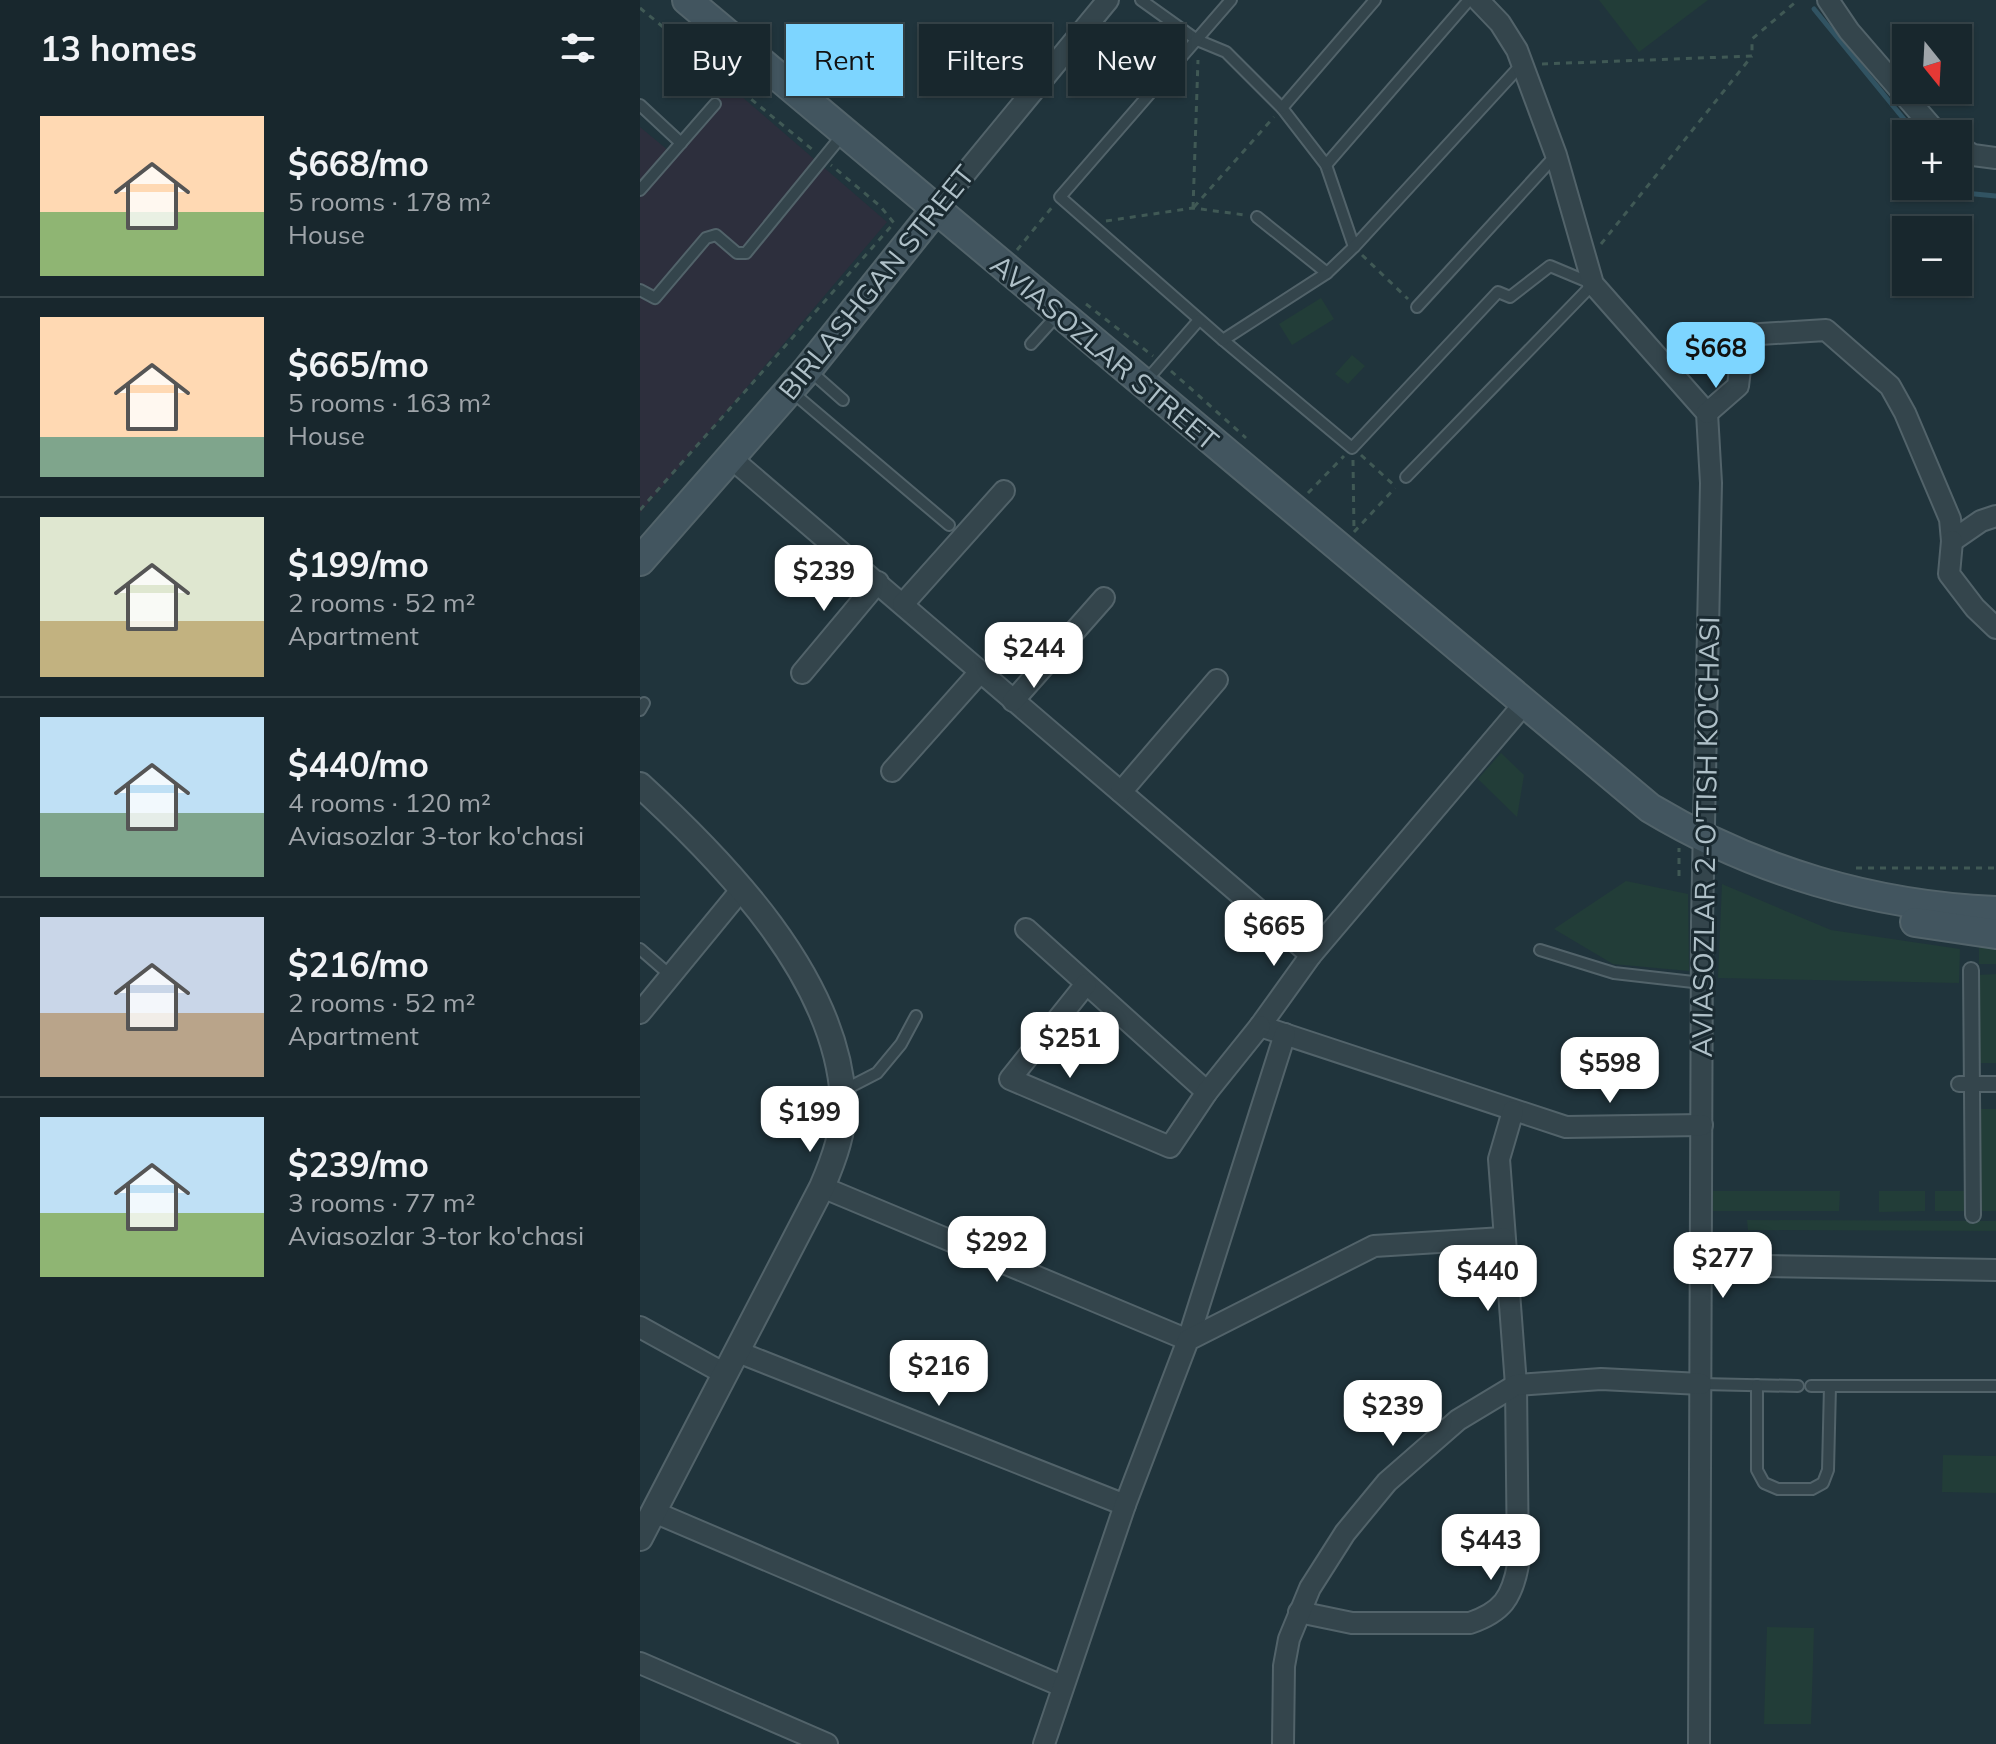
<!DOCTYPE html>
<html lang="en">
<head>
<meta charset="utf-8">
<style>
  body { margin:0; font-family:Mulish,sans-serif; background:#212f35; color:#f1f3f6; height:100vh; display:flex; flex-direction:column; font-size:30px; white-space:nowrap }
  * { box-sizing:border-box; margin:0 }
  p { font-size:26px; color:#9fa5aa }
  .icon { flex:none; width:44px; height:44px; fill:none; stroke:currentColor; stroke-width:2; stroke-linecap:round; stroke-linejoin:round }
  .map { position:relative; flex:1; overflow:hidden }
  .panel { display:flex; flex-direction:column; background:#18272d; width:640px }
  .panel>* { flex:none }
  .guide { position:absolute; left:24px; top:24px; width:760px; height:72px; display:flex; gap:16px }
  .needle { width:52px; rotate:162deg }
  .tools { position:absolute; left:1252px; top:24px; display:grid; gap:16px }
  .tools a { display:grid; place-items:center; width:80px; height:80px; border-radius:0px; background:#18272d; box-shadow:0 2px 6px #0004,0 0 0 2px #364449; font-size:40px }
  .price { position:absolute; translate:-50% -68px; padding:0 18px; border-radius:16px; background:#fff; color:#222; font-size:26px; line-height:52px; filter:drop-shadow(0 2px 4px #0008) }
  .price::after { content:''; position:absolute; left:50%; top:48px; width:24px; height:18px; margin-left:-12px; background:inherit; clip-path:polygon(0 0,100% 0,50% 100%) }
  .price.on { background:#7dd5ff; color:#111 }
  ul { padding:0; list-style:none }
  li { display:flex; align-items:center; gap:24px; height:200px; padding:0 40px }
  li+li { border-top:2px solid #364449 }
  li span { display:grid; place-items:center; flex:none; width:224px; height:160px; border-radius:0px; color:#555 }
  li>.icon { margin-inline-start:auto }
  span .icon { width:96px; height:96px; fill:#fffc; stroke-width:1 }
  li b { font-size:34px }
  h2 { display:flex; justify-content:space-between; align-items:center; height:96px; padding:0 40px; font-size:34px }
  .chip { padding:0 28px; border-radius:0px; background:#18272d; box-shadow:0 2px 6px #0004,0 0 0 2px #364449; font-size:28px; line-height:72px }
  .chip.on { background:#7dd5ff; color:#111 }
  main { display:flex; flex:1; min-height:0 }
  .map>svg:first-child { display:block }
  .medical { fill:#2d2f3d }
  .green { fill:#223d38 }
  .lines { fill:none; stroke-linecap:round; stroke-linejoin:round }
  .stream { stroke:#315362; stroke-width:5 }
  .service-casing { stroke:#52636a; stroke-width:14 }
  .pedestrian-casing { stroke:#52636a; stroke-width:18 }
  .minor-casing { stroke:#52636a; stroke-width:24 }
  .tertiary-casing { stroke:#52636a; stroke-width:28 }
  .secondary-casing { stroke:#52636a; stroke-width:32 }
  .path { stroke:#405955; stroke-width:3; stroke-dasharray:6 6; stroke-linecap:butt }
  .service { stroke:#34454c; stroke-width:10 }
  .pedestrian { stroke:#34454c; stroke-width:14 }
  .minor { stroke:#34454c; stroke-width:20 }
  .tertiary { stroke:#34454c; stroke-width:24 }
  .secondary { stroke:#42555f; stroke-width:28 }
  .labels { text-anchor:middle; dominant-baseline:central; stroke-width:6; stroke-linejoin:round; paint-order:stroke }
  .street-label { font-size:28px; fill:#afc0c8; stroke:#1a2a31 }
</style>
</head>
<body>
<main>
<section class="panel">
<h2>13 homes<svg class="icon" aria-label="filters" viewBox="0 0 24 24"><path d="M4 7h16M4 17h16"/><circle cx="9" cy="7" r="2"/><circle cx="15" cy="17" r="2"/></svg></h2>
<ul>
<li><span style="background:linear-gradient(#ffd9b3 60%,#8fb573 0)"><svg class="icon" aria-label="home" viewBox="0 0 24 24"><path d="M3 11l9-7 9 7M6 9v11h12V9"/></svg></span><div><b>$668/mo</b><p>5 rooms · 178 m²</p><p>House</p></div></li>
<li><span style="background:linear-gradient(#ffd9b3 75%,#7fa58c 0)"><svg class="icon" aria-label="home" viewBox="0 0 24 24"><path d="M3 11l9-7 9 7M6 9v11h12V9"/></svg></span><div><b>$665/mo</b><p>5 rooms · 163 m²</p><p>House</p></div></li>
<li><span style="background:linear-gradient(#dfe7d0 65%,#c2b280 0)"><svg class="icon" aria-label="home" viewBox="0 0 24 24"><path d="M3 11l9-7 9 7M6 9v11h12V9"/></svg></span><div><b>$199/mo</b><p>2 rooms · 52 m²</p><p>Apartment</p></div></li>
<li><span style="background:linear-gradient(#bfe0f5 60%,#7fa58c 0)"><svg class="icon" aria-label="home" viewBox="0 0 24 24"><path d="M3 11l9-7 9 7M6 9v11h12V9"/></svg></span><div><b>$440/mo</b><p>4 rooms · 120 m²</p><p>Aviasozlar 3-tor ko'chasi</p></div></li>
<li><span style="background:linear-gradient(#c9d6e8 60%,#b9a48a 0)"><svg class="icon" aria-label="home" viewBox="0 0 24 24"><path d="M3 11l9-7 9 7M6 9v11h12V9"/></svg></span><div><b>$216/mo</b><p>2 rooms · 52 m²</p><p>Apartment</p></div></li>
<li><span style="background:linear-gradient(#bfe0f5 60%,#8fb573 0)"><svg class="icon" aria-label="home" viewBox="0 0 24 24"><path d="M3 11l9-7 9 7M6 9v11h12V9"/></svg></span><div><b>$239/mo</b><p>3 rooms · 77 m²</p><p>Aviasozlar 3-tor ko'chasi</p></div></li>
</ul>
</section>
<div class="map">
<svg width="1356" height="1744" viewBox="0 0 1356 1744">
  <rect width="100%" height="100%" fill="#20343c"/>
  <!-- medical -->
  <path class="medical" d="M86 83 247 222 0 513V127L29 151Z"/>
  <!-- green -->
  <g class="green">
    <path d="M959 0H1068L999 52Z"/>
    <path d="M681 298 694 319 652 345 639 324Z"/>
    <path d="M712 355 725 366 708 384 695 374Z"/>
    <path d="M861 753 884 775 877 817 838 779Z"/>
    <path d="M986 881 1048 894 1049 971 973 964 914 929Z"/>
    <path d="M1082 884 1191 930 1320 949 1319 983 1078 978Z"/>
    <path d="M1339 947 1356 948V964H1339Z"/>
    <path d="M1356 974V1063H1340L1338 975Z"/>
    <path d="M1337 1109H1356V1211H1338Z"/>
    <path d="M1072 1191H1200L1199 1211H1072Z"/>
    <path d="M1239 1191H1285V1211L1239 1212Z"/>
    <rect x="1295" y="1191" width="29" height="20"/>
    <path d="M1107 1220 1356 1221V1231L1108 1230Z"/>
    <path d="M1303 1455 1356 1456V1493L1302 1492Z"/>
    <path d="M1127 1627 1174 1628 1171 1724H1124Z"/>
  </g>
  <g class="lines">
    <!-- stream -->
    <g class="stream">
      <path d="M1174 9 1276 134"/>
      <path d="M1318 185 1324 193 1356 196"/>
    </g>
    <defs>
      <g id="service">
        <path d="M501 0 557 40 586 52 642 108 686 165 714 247"/>
        <path d="M591 0 420 197 583 340 712 448 858 292 870 297 910 266 953 284 766 477"/>
        <path d="M0 105 41 143"/>
        <path d="M642 108 735 0"/>
        <path d="M686 165 829 0"/>
        <path d="M0 190 75 104"/>
        <path d="M617 217 687 273"/>
        <path d="M0 290 15 298 66 238 76 235 97 253H106L204 133"/>
        <path d="M777 307 916 155"/>
        <path d="M583 340 687 273 714 247 882 64"/>
        <path d="M391 344 419 313"/>
        <path d="M169 370 203 400"/>
        <path d="M505 382 559 320"/>
        <path d="M151 391 309 525"/>
        <path d="M0 710 4 703"/>
        <path d="M0 949 30 975"/>
        <path d="M900 950 974 973 1062 983"/>
        <path d="M204 1090 237 1073 261 1044 276 1016"/>
        <path d="M1061 1384 1158 1386"/>
        <path d="M1117 1385V1470L1124 1483 1138 1489H1172L1183 1483 1188 1470 1190 1386"/>
        <path d="M1171 1386H1356"/>
      </g>
      <g id="pedestrian">
        <path d="M1331 970 1333 1215"/>
        <path d="M1319 1084H1356"/>
      </g>
      <g id="minor">
        <path d="M838 0 860 23 877 50 916 155 953 284 1067 413 1071 483 1062 922 1059 1744"/>
        <path d="M1188 0 1209 31 1298 134"/>
        <path d="M1318 146 1333 155 1356 158"/>
        <path d="M296 209 468 0"/>
        <path d="M1067 413 1098 386 1104 335 1186 330 1250 386 1265 413 1310 519 1312 541 1341 521 1356 516"/>
        <path d="M91 458 671 955"/>
        <path d="M1312 541 1309 574 1335 608 1356 628"/>
        <path d="M263 604 364 491"/>
        <path d="M162 673 238 582"/>
        <path d="M373 701 464 598"/>
        <path d="M884 704 671 955 620 1026 926 1127 1062 1125"/>
        <path d="M252 771 340 672"/>
        <path d="M481 792 577 680"/>
        <path d="M386 929 567 1092"/>
        <path d="M446 984 370 1079 530 1147 567 1092 620 1026"/>
        <path d="M0 1013 101 890"/>
        <path d="M182 1187 548 1340 645 1034"/>
        <path d="M1061 1265 1356 1270"/>
        <path d="M0 1327 85 1374"/>
        <path d="M98 1352 485 1505"/>
        <path d="M14 1512 422 1686"/>
        <path d="M659 1612 712 1623H830C862 1612 872 1598 878 1565L876 1385 859 1159 873 1111"/>
        <path d="M0 1663 187 1744"/>
        <path d="M404 1744 485 1505 548 1340 734 1246 863 1238"/>
        <path d="M643 1744 644 1666 649 1639 670 1588 705 1533 747 1482 818 1420 876 1385 961 1379 1061 1384"/>
      </g>
      <path id="tertiary" d="M0 785C85 863 196 977 203 1099 205 1130 194 1159 182 1187L0 1538"/>
      <g id="secondary">
        <path d="M47 0 1010 808C1115 871 1234 906 1356 911"/>
        <path d="M0 561 168 369 296 209"/>
        <path d="M1275 922 1356 934"/>
      </g>
    </defs>
    <!-- service casing -->
    <use href="#service" class="service-casing"/>
    <!-- pedestrian casing -->
    <use href="#pedestrian" class="pedestrian-casing"/>
    <!-- minor casing -->
    <use href="#minor" class="minor-casing"/>
    <!-- tertiary casing -->
    <use href="#tertiary" class="tertiary-casing"/>
    <!-- secondary casing -->
    <use href="#secondary" class="secondary-casing"/>
    <!-- path -->
    <g class="path">
      <path d="M0 8 173 150"/>
      <path d="M902 64 1112 56V39L1158 0"/>
      <path d="M554 207 634 117"/>
      <path d="M553 208 558 60"/>
      <path d="M466 221 553 208 605 215"/>
      <path d="M961 244 1112 56"/>
      <path d="M377 250 413 206"/>
      <path d="M722 255 768 299"/>
      <path d="M446 304 513 356"/>
      <path d="M531 371 606 438"/>
      <path d="M721 455 756 487"/>
      <path d="M713 460 714 532"/>
      <path d="M668 493 704 456"/>
      <path d="M0 510 254 223 240 206 191 165"/>
      <path d="M714 532 755 488"/>
      <path d="M1216 868H1356"/>
      <path d="M1039 876V848"/>
    </g>
    <!-- service -->
    <use href="#service" class="service"/>
    <!-- pedestrian -->
    <use href="#pedestrian" class="pedestrian"/>
    <!-- minor -->
    <use href="#minor" class="minor"/>
    <!-- tertiary -->
    <use href="#tertiary" class="tertiary"/>
    <!-- secondary -->
    <use href="#secondary" class="secondary"/>
  </g>
  <g class="labels">
    <!-- street labels -->
    <g class="street-label">
      <text transform="translate(236 282) rotate(-51)">BIRLASHGAN STREET</text>
      <text transform="translate(465 352) rotate(40)">AVIASOZLAR STREET</text>
      <text transform="translate(1065 837) rotate(-89)">AVIASOZLAR 2-O'TISH KO'CHASI</text>
    </g>
  </g>
</svg>
<div class="tools">
<a><svg class="needle" viewBox="-14 -14 28 28"><path d="M0-13l5 13h-10z" fill="#e53935"/><path d="M0 13l5-13h-10z" fill="#9fa5aa"/></svg></a>
<a>+</a>
<a>−</a>
</div>
<b class="price on" style="left:1076px;top:390px">$668</b>
<b class="price" style="left:184px;top:613px">$239</b>
<b class="price" style="left:394px;top:690px">$244</b>
<b class="price" style="left:634px;top:968px">$665</b>
<b class="price" style="left:430px;top:1080px">$251</b>
<b class="price" style="left:970px;top:1105px">$598</b>
<b class="price" style="left:170px;top:1154px">$199</b>
<b class="price" style="left:357px;top:1284px">$292</b>
<b class="price" style="left:1083px;top:1300px">$277</b>
<b class="price" style="left:848px;top:1313px">$440</b>
<b class="price" style="left:299px;top:1408px">$216</b>
<b class="price" style="left:753px;top:1448px">$239</b>
<b class="price" style="left:851px;top:1582px">$443</b>
<div class="guide">
<a class="chip">Buy</a>
<a class="chip on">Rent</a>
<a class="chip">Filters</a>
<a class="chip">New</a>
</div>
</div>
</main>
</body>
</html>
